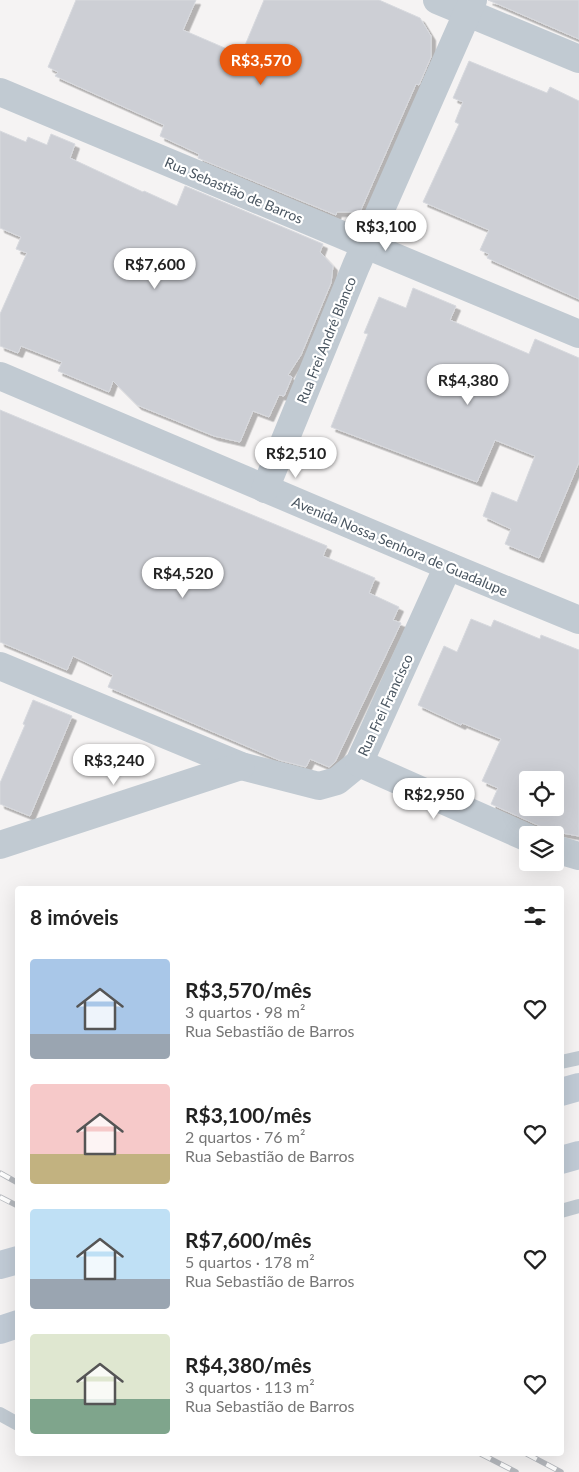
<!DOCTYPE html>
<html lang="pt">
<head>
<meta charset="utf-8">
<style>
  body { margin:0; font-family:Lato,sans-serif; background:#f2f2f2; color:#222; height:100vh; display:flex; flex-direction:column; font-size:19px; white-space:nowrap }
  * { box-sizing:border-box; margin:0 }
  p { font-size:16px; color:#767676 }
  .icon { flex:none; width:28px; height:28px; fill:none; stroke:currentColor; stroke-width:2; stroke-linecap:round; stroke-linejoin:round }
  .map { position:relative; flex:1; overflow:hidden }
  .details { position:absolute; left:15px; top:886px; width:549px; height:570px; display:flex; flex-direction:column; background:#fff; border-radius:5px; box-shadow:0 5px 20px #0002 }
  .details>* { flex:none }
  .buttons { position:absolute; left:519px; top:771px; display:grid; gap:10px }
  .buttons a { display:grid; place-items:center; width:45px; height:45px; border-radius:5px; background:#fff; box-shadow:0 5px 20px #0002; font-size:25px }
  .price { position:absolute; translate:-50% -42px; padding:0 11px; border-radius:18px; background:#fff; color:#222; font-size:16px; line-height:32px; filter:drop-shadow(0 1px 2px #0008) }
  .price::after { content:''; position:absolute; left:50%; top:30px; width:15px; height:11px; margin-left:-8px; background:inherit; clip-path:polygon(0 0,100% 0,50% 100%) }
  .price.selected { background:#ea580c; color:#fff }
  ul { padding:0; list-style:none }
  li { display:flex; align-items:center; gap:15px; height:125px; padding:0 15px }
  li span { display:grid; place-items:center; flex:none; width:140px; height:100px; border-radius:5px; color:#555 }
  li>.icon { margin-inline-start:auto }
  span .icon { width:60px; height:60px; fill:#fffc; stroke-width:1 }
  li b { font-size:21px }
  h2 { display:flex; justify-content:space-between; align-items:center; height:60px; padding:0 15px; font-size:21px }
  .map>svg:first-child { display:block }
  .building { fill:#cdcfd5; stroke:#d7d9de; fill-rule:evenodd; filter:url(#shadow) }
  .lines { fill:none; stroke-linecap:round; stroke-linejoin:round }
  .lane { stroke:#c1cad2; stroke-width:14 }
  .street { stroke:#c1cad2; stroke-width:28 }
  .secondary { stroke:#c1cbd6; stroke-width:28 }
  .rail-casing { stroke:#b5b8bd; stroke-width:5.5 }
  .rail { stroke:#fff; stroke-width:4; stroke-dasharray:11; stroke-linecap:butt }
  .labels { text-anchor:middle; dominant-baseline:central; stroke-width:4.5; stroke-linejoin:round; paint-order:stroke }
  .street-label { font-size:14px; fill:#4a5661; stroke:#fff }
</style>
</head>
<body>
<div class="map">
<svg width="579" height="1472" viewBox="0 0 579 1472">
  <defs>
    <filter id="shadow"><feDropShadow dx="4.5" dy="4.5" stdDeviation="0" flood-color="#0004"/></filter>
  </defs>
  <rect width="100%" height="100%" fill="#f5f3f3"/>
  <!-- building -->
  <g class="building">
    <path d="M76 0H196L183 30 241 55 264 0H379L420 18 431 36V57L419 85 416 84 360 212H337L336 215 198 158 199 154 160 136 164 125 55 76 58 72 48 67Z"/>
    <path d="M488 0H579V39Z"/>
    <path d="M469 61 547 93 550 87 579 101V299L487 258 489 254 480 250 489 230 423 202 459 124 455 122 463 102 453 98Z"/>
    <path d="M0 131 26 142 28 137 47 145 51 134 75 144 70 158 143 192 144 191 177 206 185 186 323 244 320 252 333 266 331 283 301 355 288 375 292 377 284 396 279 395 269 417 253 411 240 442 214 436 137 405 113 381 109 392 58 371 62 362 21 346 18 353 0 346V314L27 253 16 249 21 237 0 228Z"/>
    <path d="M413 288 456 306 450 320 487 336 529 354 535 339 579 358V462L539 558 505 544 511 529 483 516 492 492 517 502 535 456 495 440 477 482 331 427 368 334 364 333 379 297 406 308Z"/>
    <path d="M0 410 327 546 323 556 375 578 369 593 399 607 393 620 401 623 335 762 329 767 310 759 306 767 279 760 108 687 113 675 73 656 67 670 0 642Z"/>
    <path d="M471 619 491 627 494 620 540 639 541 635 579 650V836L551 831 491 804 498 788 482 781 501 739 462 723 461 725 418 705 444 646 457 652ZM528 780H555V808H528Z"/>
    <path d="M33 700 72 716 30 816 0 804V783L25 725 23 724Z"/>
  </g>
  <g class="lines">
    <!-- lane -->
    <g class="lane">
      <path d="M561 1062 579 1058"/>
      <path d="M561 1211 579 1206"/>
      <path d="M0 1414 18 1424"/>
    </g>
    <!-- street -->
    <g class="street">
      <path d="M437 0 579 59"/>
      <path d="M0 92 579 334"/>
      <path d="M0 376 448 566 579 620"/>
      <path d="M265 489 356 266 473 0"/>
      <path d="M0 666 241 766 319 786 337 781 359 763 448 566"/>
      <path d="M359 763 528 838"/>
      <path d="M0 845 241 766"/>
      <path d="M555 849 579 856"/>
    </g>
    <!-- secondary -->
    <g class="secondary">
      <path d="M561 1092 579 1087"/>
      <path d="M561 1160 579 1155"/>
      <path d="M0 1265 18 1260"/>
      <path d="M0 1330 18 1324"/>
    </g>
    <defs>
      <g id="rail">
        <path d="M0 1173 18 1183"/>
        <path d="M0 1197 18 1206"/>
        <path d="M481 1454 516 1472"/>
        <path d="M527 1454 561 1472"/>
      </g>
    </defs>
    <!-- rail casing -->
    <use href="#rail" class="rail-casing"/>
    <!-- rail -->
    <use href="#rail" class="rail"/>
  </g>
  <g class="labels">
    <!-- street labels -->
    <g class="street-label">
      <text transform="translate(234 190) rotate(23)">Rua Sebastião de Barros</text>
      <text transform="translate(326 340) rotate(-68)">Rua Frei André Blanco</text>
      <text transform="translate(400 546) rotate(23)">Avenida Nossa Senhora de Guadalupe</text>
      <text transform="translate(385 705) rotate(-65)">Rua Frei Francisco</text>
    </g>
  </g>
</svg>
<div class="buttons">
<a><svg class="icon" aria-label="locate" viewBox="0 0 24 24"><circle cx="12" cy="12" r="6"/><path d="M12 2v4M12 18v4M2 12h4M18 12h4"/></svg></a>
<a><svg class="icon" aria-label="layers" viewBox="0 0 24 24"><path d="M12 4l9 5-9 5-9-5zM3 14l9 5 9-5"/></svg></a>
</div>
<b class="price selected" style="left:261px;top:86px">R$3,570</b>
<b class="price" style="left:386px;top:252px">R$3,100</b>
<b class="price" style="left:155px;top:290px">R$7,600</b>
<b class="price" style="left:468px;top:406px">R$4,380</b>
<b class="price" style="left:296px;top:479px">R$2,510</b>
<b class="price" style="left:183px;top:599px">R$4,520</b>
<b class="price" style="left:114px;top:786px">R$3,240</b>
<b class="price" style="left:434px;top:820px">R$2,950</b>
<section class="details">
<h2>8 imóveis<svg class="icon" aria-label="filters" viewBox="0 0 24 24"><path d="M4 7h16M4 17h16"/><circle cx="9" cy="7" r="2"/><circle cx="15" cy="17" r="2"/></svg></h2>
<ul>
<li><span style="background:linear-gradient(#a9c7e8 75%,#9aa5b1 0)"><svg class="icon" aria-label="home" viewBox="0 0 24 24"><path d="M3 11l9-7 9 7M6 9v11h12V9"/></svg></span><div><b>R$3,570/mês</b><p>3 quartos · 98 m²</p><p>Rua Sebastião de Barros</p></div><svg class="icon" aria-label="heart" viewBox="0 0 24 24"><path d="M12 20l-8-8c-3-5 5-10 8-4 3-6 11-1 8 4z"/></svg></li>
<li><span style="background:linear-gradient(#f6c9c9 70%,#c2b280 0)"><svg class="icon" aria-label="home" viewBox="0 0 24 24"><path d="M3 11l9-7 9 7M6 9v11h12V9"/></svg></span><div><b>R$3,100/mês</b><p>2 quartos · 76 m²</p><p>Rua Sebastião de Barros</p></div><svg class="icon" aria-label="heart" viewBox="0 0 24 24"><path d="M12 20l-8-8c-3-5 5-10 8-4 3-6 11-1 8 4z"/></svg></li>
<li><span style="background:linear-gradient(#bfe0f5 70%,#9aa5b1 0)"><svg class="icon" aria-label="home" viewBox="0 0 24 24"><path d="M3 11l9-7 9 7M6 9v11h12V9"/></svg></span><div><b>R$7,600/mês</b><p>5 quartos · 178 m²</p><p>Rua Sebastião de Barros</p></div><svg class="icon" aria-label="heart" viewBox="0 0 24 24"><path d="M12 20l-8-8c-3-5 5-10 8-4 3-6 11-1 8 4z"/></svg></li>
<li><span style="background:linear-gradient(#dfe7d0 65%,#7fa58c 0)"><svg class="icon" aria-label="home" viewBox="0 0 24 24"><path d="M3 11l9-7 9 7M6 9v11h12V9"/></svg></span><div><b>R$4,380/mês</b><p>3 quartos · 113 m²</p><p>Rua Sebastião de Barros</p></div><svg class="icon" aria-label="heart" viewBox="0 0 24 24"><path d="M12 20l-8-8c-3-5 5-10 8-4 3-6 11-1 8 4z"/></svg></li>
</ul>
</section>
</div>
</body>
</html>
